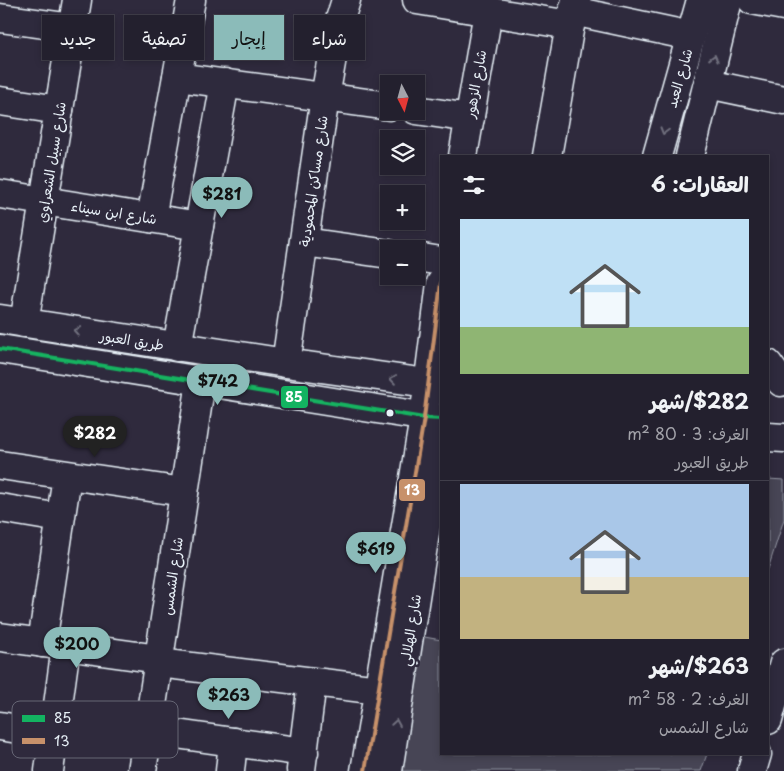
<!DOCTYPE html>
<html lang="ar">
<head>
<meta charset="utf-8">
<style>
  body { margin:0; font-family:"Playpen Sans","Playpen Sans Arabic",sans-serif; background:#2f2d3a; color:#f1f3f6; direction:rtl; height:100vh; display:flex; flex-direction:column; font-size:19px; white-space:nowrap }
  * { box-sizing:border-box; margin:0 }
  p { font-size:16px; color:#a3a3aa }
  .icon { flex:none; width:28px; height:28px; fill:none; stroke:currentColor; stroke-width:2; stroke-linecap:round; stroke-linejoin:round }
  .map { position:relative; flex:1; overflow:hidden; direction:ltr }
  .panel { position:absolute; left:440px; top:155px; width:329px; height:600px; display:flex; flex-direction:column; background:#23202e; border-radius:0px; box-shadow:0 2px 8px #0003,0 0 0 1px #403e4a; direction:rtl }
  .panel>* { flex:none }
  .banner { position:absolute; left:15px; top:15px; width:350px; height:45px; direction:rtl; display:flex; gap:10px }
  .needle { width:32px; rotate:174deg }
  .controls { position:absolute; left:380px; top:75px; display:grid; gap:10px }
  .controls a { display:grid; place-items:center; width:45px; height:45px; border-radius:0px; background:#23202e; box-shadow:0 2px 8px #0003,0 0 0 1px #403e4a; font-size:25px }
  .price { position:absolute; translate:-50% -42px; padding:0 11px; border-radius:18px; background:#8bbbb9; color:#111; font-size:16px; line-height:32px; filter:drop-shadow(0 1px 2px #0008) }
  .price::after { content:''; position:absolute; left:50%; top:30px; width:15px; height:11px; margin-left:-8px; background:inherit; clip-path:polygon(0 0,100% 0,50% 100%) }
  .price.on { background:#222; color:#fff }
  ul { padding:0; list-style:none }
  li { display:grid; align-content:center; gap:10px; height:265px; padding:0 20px }
  li+li { border-top:1px solid #403e4a }
  li span { display:grid; place-items:center; height:155px; border-radius:0px; color:#555 }
  li>.icon { margin-inline-start:auto }
  span .icon { width:90px; height:90px; fill:#fffc; stroke-width:1 }
  li b { font-size:21px }
  h2 { display:flex; justify-content:space-between; align-items:center; height:60px; padding:0 20px; font-size:21px }
  .chip { padding:0 18px; border-radius:0px; background:#23202e; box-shadow:0 2px 8px #0003,0 0 0 1px #403e4a; font-size:18px; line-height:45px }
  .chip.on { background:#8bbbb9; color:#111 }
  .map>svg:first-child { display:block }
  .green { fill:#464455; stroke:#979aa6 }
  .lines { fill:none; stroke-linecap:round; stroke-linejoin:round }
  .minor-casing { stroke:#e8f1f8; stroke-width:31 }
  .minor { stroke:#2f2a3d; stroke-width:28 }
  .bus-1-casing { stroke:#2f2a3d; stroke-width:8 }
  .bus-2-casing { stroke:#2f2a3d; stroke-width:8 }
  .bus-1 { stroke:#13b361; stroke-width:4 }
  .bus-2 { stroke:#c7916a; stroke-width:4 }
  .oneway { stroke:#70707e }
  .bus-dot { fill:#e8f1f8; stroke:#2f2a3d; stroke-width:2 }
  .labels { text-anchor:middle; dominant-baseline:central; stroke-width:5; stroke-linejoin:round; paint-order:stroke }
  .street-label { font-size:14px; fill:#e8f1f8; stroke:#2f2a3d }
  .key { fill:#2f2a3d; stroke:#666675; stroke-width:1 }
  .key-label { font-size:14px; fill:#e8f1f8 }
  .line-badge { stroke:#2f2a3d; stroke-width:2 }
  .badge-label { font-size:14px; text-anchor:middle; font-weight:bold; fill:#fff }
</style>
</head>
<body>
<div class="map">
<svg width="784" height="771" viewBox="0 0 784 771">
  <rect width="100%" height="100%" fill="#2f2a3d"/>
  <filter id="ink" filterUnits="userSpaceOnUse"><feTurbulence type="fractalNoise" baseFrequency=".02" numOctaves="2"/><feDisplacementMap in="SourceGraphic" scale="10" xChannelSelector="R" yChannelSelector="G"/><feConvolveMatrix kernelMatrix="1 2 1 2 8 2 1 2 1" color-interpolation-filters="sRGB"/></filter>
  <g filter="url(#ink)">
    <!-- green -->
    <g class="green">
      <path d="M768 479 784 480V519L768 569Z"/>
      <path d="M419 636 441 640V754H707L701 771H401Z"/>
    </g>
    <g class="lines">
      <defs>
        <g id="minor">
          <path d="M417 0 570 25"/>
          <path d="M752 0 784 6"/>
          <path d="M573 11 691 36"/>
          <path d="M0 18 73 28"/>
          <path d="M177 77 389 106"/>
          <path d="M708 84 784 100"/>
          <path d="M0 101 59 110"/>
          <path d="M416 110 470 118"/>
          <path d="M463 156 488 12"/>
          <path d="M547 156 570 25 576 0"/>
          <path d="M657 156 701 0"/>
          <path d="M690 156 728 0"/>
          <path d="M0 194 199 226"/>
          <path d="M151 218 191 0"/>
          <path d="M304 242 389 254"/>
          <path d="M416 257 441 261"/>
          <path d="M0 319 286 363 441 385"/>
          <path d="M24 323 77 0"/>
          <path d="M177 347 225 83"/>
          <path d="M0 349 440 419"/>
          <path d="M286 363 325 97 337 29 346 0"/>
          <path d="M768 364 781 382"/>
          <path d="M768 437 784 438"/>
          <path d="M0 465 184 492"/>
          <path d="M0 508 60 518"/>
          <path d="M0 637 159 659"/>
          <path d="M42 643 67 476"/>
          <path d="M159 663 379 690"/>
          <path d="M768 720 784 663"/>
          <path d="M0 726 54 735"/>
          <path d="M148 730 304 752"/>
          <path d="M301 770 312 682"/>
          <path d="M49 771 66 646"/>
          <path d="M142 771 201 381"/>
          <path d="M230 771 233 742"/>
          <path d="M365 771 424 418 441 283"/>
          <path d="M388 771 441 430"/>
          <path d="M752 771 757 754"/>
        </g>
      </defs>
      <!-- minor casing -->
      <use href="#minor" class="minor-casing"/>
      <!-- minor -->
      <use href="#minor" class="minor"/>
      <defs>
        <path id="bus-1" d="M0 349 424 418 441 419"/>
        <path id="bus-2" d="M365 771 424 418 441 283"/>
      </defs>
      <!-- bus-1 casing -->
      <use href="#bus-1" class="bus-1-casing"/>
      <!-- bus-2 casing -->
      <use href="#bus-2" class="bus-2-casing"/>
      <!-- bus-1 -->
      <use href="#bus-1" class="bus-1"/>
      <!-- bus-2 -->
      <use href="#bus-2" class="bus-2"/>
    </g>
    <!-- one-way arrows -->
    <defs><path id="oneway-chevron" d="M-2-3.5L2.5 0L-2 3.5" fill="none" stroke-width="1.6" stroke-linecap="round" stroke-linejoin="round" transform="scale(1.25)"/></defs>
    <g class="oneway">
      <use href="#oneway-chevron" transform="translate(714 58) rotate(-76)"/>
      <use href="#oneway-chevron" transform="translate(664 131) rotate(106)"/>
      <use href="#oneway-chevron" transform="translate(77 331) rotate(-171)"/>
      <use href="#oneway-chevron" transform="translate(393 379) rotate(-172)"/>
      <use href="#oneway-chevron" transform="translate(396 723) rotate(-81)"/>
    </g>
  </g>
  <!-- markers -->
  <circle class="bus-dot" cx="390" cy="413" r="4.5"/>
  <g class="labels">
    <!-- street labels -->
    <g class="street-label">
      <text transform="translate(679 78) rotate(-74)">شارع العبد</text>
      <text transform="translate(475 84) rotate(-80)">شارع الزهور</text>
      <text transform="translate(51 162) rotate(-81)">شارع سبيل الشعراوي</text>
      <text transform="translate(313 181) rotate(-82)">شارع مساكن المحمودية</text>
      <text transform="translate(114 212) rotate(9)">شارع ابن سيناء</text>
      <text transform="translate(132 340) rotate(9)">طريق العبور</text>
      <text transform="translate(172 576) rotate(-82)">شارع الشمس</text>
      <text transform="translate(410 630) rotate(-81)">شارع الهلالي</text>
    </g>
  </g>
  <!-- legend -->
  <rect x="12" y="701" width="166" height="57" rx="8" class="key"/>
  <rect x="22" y="715" width="23" height="7" fill="#13b361"/>
  <rect x="22" y="738" width="23" height="6" fill="#c7916a"/>
  <g class="key-label">
    <text x="54" y="723">85</text>
    <text x="54" y="746">13</text>
  </g>
  <g class="line-badge">
    <rect x="280" y="385" width="29" height="24" rx="5" fill="#13b361"/>
    <rect x="398" y="478" width="28" height="24" rx="5" fill="#c7916a"/>
  </g>
  <g class="badge-label">
    <text x="294" y="402">85</text>
    <text x="412" y="495">13</text>
  </g>
</svg>
<div class="controls">
<a><svg class="needle" viewBox="-14 -14 28 28"><path d="M0-13l5 13h-10z" fill="#e53935"/><path d="M0 13l5-13h-10z" fill="#a3a3aa"/></svg></a>
<a><svg class="icon" aria-label="layers" viewBox="0 0 24 24"><path d="M12 4l9 5-9 5-9-5zM3 14l9 5 9-5"/></svg></a>
<a>+</a>
<a>−</a>
</div>
<b class="price" style="left:222px;top:219px">$281</b>
<b class="price" style="left:218px;top:406px">$742</b>
<b class="price on" style="left:95px;top:458px">$282</b>
<b class="price" style="left:376px;top:574px">$619</b>
<b class="price" style="left:77px;top:669px">$200</b>
<b class="price" style="left:229px;top:720px">$263</b>
<div class="banner">
<a class="chip">شراء</a>
<a class="chip on">إيجار</a>
<a class="chip">تصفية</a>
<a class="chip">جديد</a>
</div>
<section class="panel">
<h2>العقارات: 6<svg class="icon" aria-label="filters" viewBox="0 0 24 24"><path d="M4 7h16M4 17h16"/><circle cx="9" cy="7" r="2"/><circle cx="15" cy="17" r="2"/></svg></h2>
<ul>
<li><span style="background:linear-gradient(#bfe0f5 70%,#8fb573 0)"><svg class="icon" aria-label="home" viewBox="0 0 24 24"><path d="M3 11l9-7 9 7M6 9v11h12V9"/></svg></span><div><b>$282/شهر</b><p>الغرف: 3 · 80 m²</p><p>طريق العبور</p></div></li>
<li><span style="background:linear-gradient(#a9c7e8 60%,#c2b280 0)"><svg class="icon" aria-label="home" viewBox="0 0 24 24"><path d="M3 11l9-7 9 7M6 9v11h12V9"/></svg></span><div><b>$263/شهر</b><p>الغرف: 2 · 58 m²</p><p>شارع الشمس</p></div></li>
</ul>
</section>
</div>
</body>
</html>
